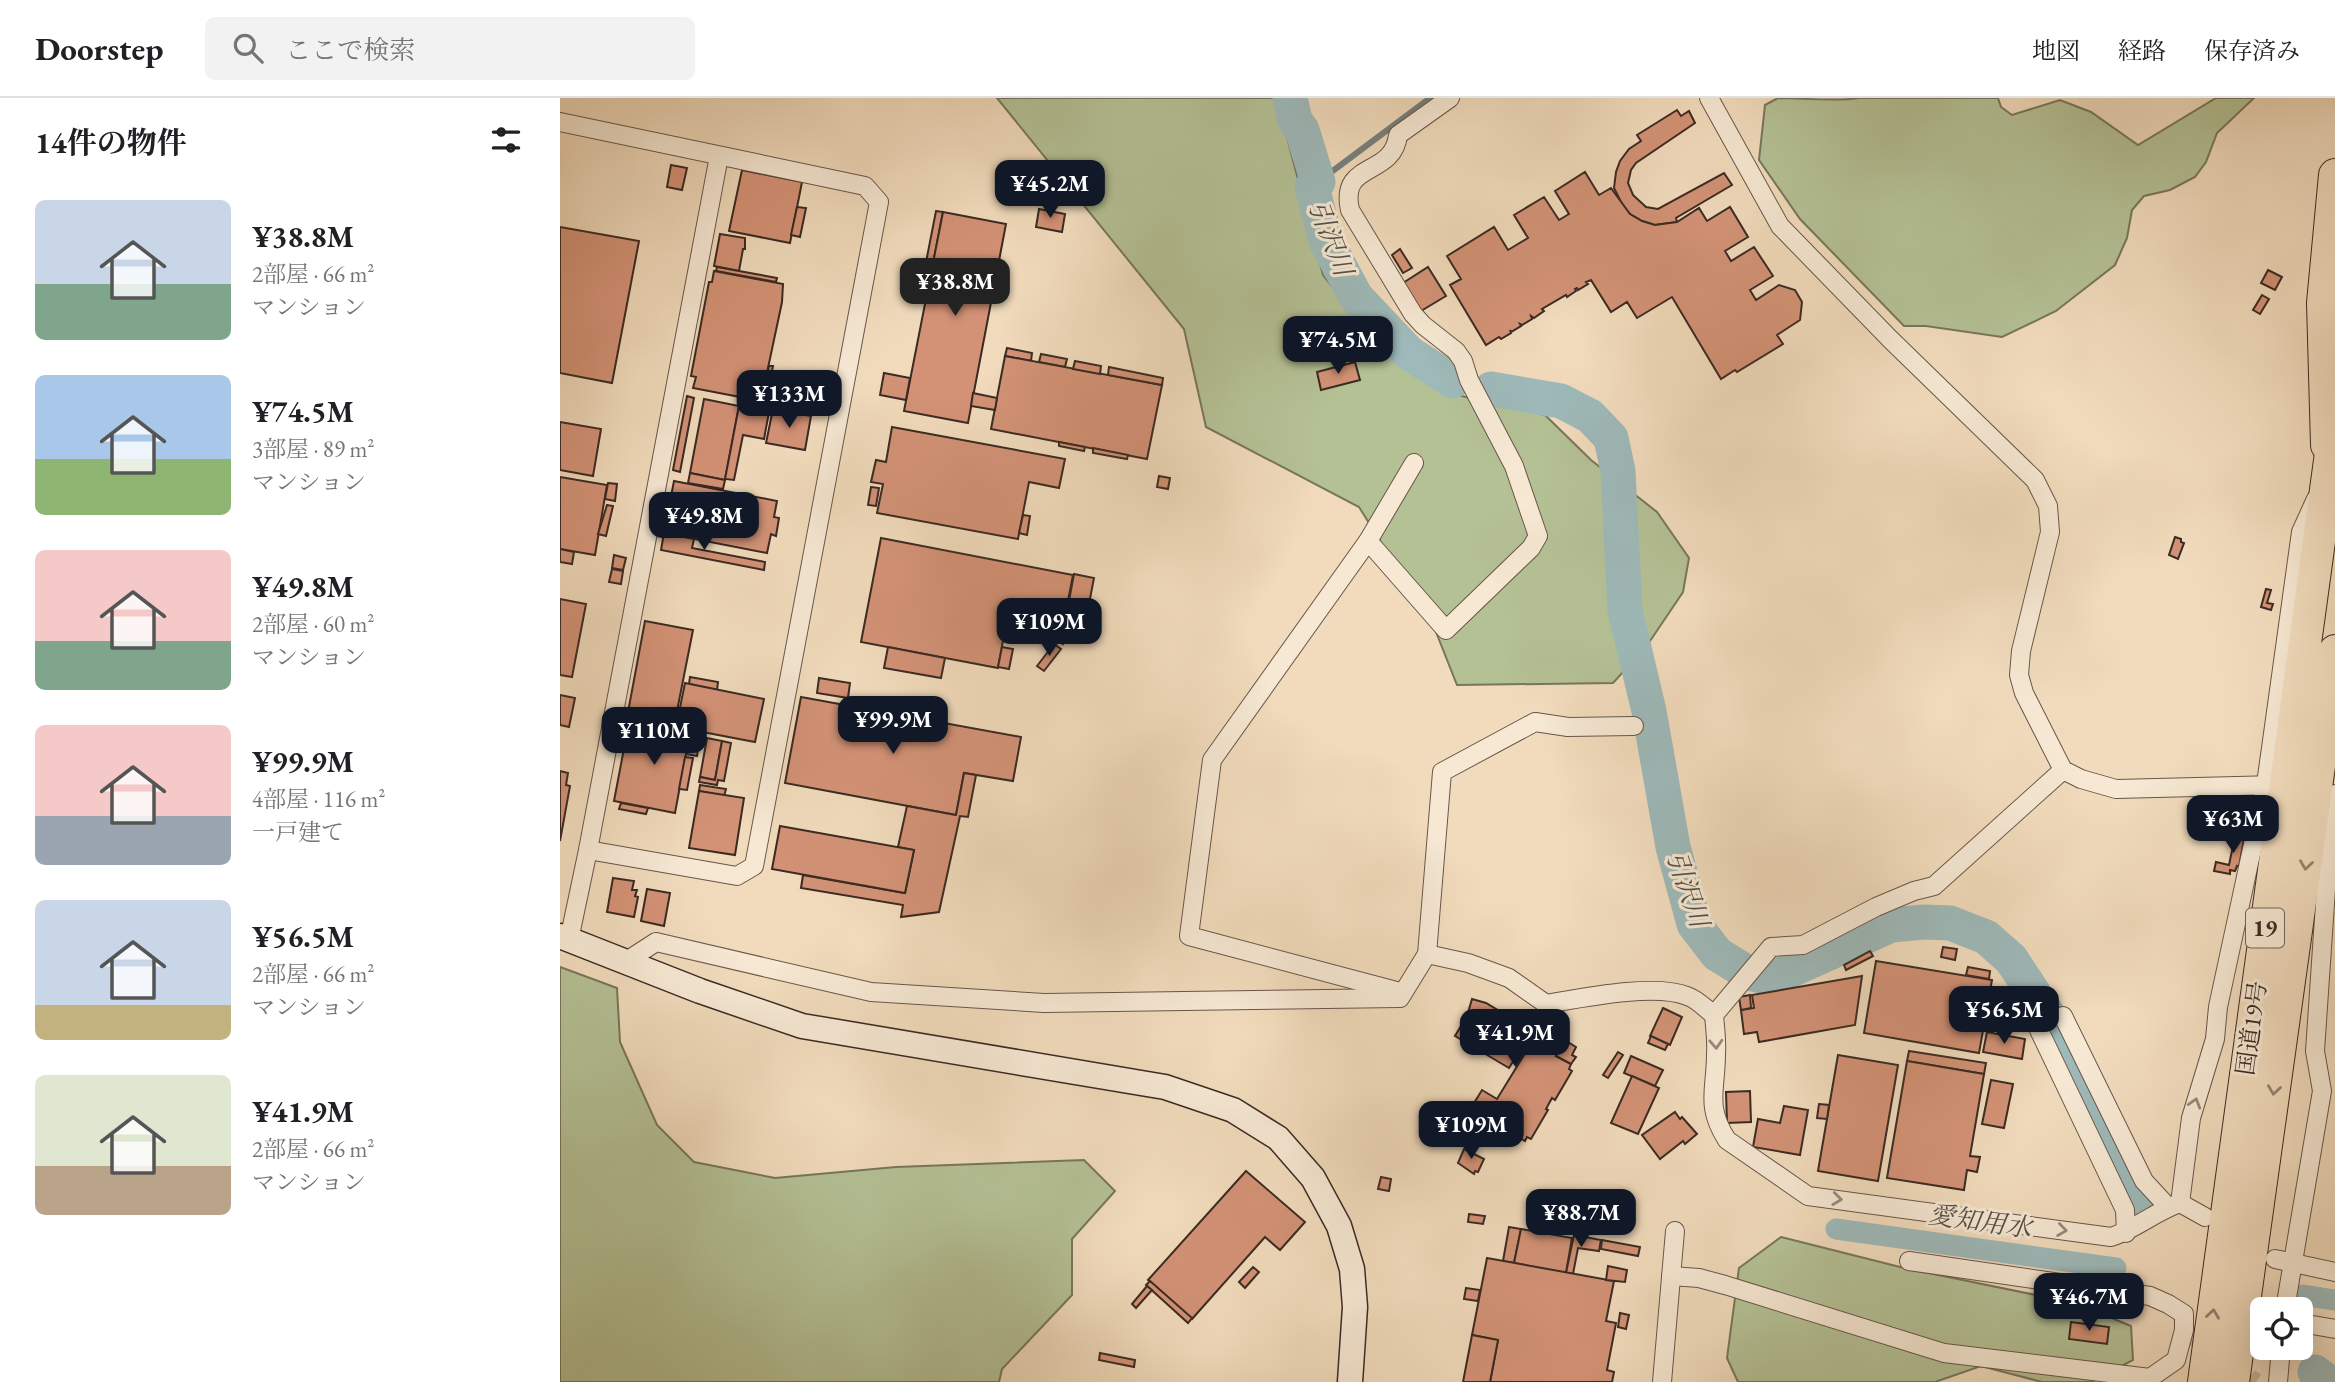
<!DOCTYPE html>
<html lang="ja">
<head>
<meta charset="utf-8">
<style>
  body { margin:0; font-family:"EB Garamond","Noto Serif JP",serif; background:#f2f2f2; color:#202124; height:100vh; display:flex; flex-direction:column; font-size:26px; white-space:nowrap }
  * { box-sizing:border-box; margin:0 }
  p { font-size:23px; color:#757577 }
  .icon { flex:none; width:38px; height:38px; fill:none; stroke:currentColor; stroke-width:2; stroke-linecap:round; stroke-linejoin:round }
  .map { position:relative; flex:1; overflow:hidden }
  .details { display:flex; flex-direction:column; background:#fff; width:560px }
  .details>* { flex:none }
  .controls { position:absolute; left:1690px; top:1199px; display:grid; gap:14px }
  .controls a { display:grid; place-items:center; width:63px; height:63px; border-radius:10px; background:#fff; box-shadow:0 7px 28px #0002; font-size:35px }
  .price { position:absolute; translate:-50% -60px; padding:0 16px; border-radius:14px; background:#111827; color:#fff; font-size:23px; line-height:46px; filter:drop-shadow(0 2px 4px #0008) }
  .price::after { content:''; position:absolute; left:50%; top:42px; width:21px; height:16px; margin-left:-10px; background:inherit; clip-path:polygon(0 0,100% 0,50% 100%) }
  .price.on { background:#222; color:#fff }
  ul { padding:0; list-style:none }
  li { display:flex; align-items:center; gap:21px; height:175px; padding:0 35px }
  li span { display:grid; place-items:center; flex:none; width:196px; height:140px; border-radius:10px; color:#555 }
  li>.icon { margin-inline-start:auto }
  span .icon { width:84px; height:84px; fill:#fffc; stroke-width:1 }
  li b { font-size:30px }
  h2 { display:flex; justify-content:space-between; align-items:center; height:84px; padding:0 35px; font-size:30px }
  header { display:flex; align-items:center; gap:42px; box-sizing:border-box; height:98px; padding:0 35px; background:#fff; border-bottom:2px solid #e0e0e0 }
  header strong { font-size:33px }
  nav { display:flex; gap:38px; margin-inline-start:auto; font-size:24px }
  .search { width:490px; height:63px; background:#f2f2f2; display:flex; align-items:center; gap:18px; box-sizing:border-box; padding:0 24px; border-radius:10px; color:#757577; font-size:26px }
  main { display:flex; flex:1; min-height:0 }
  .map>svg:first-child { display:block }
  .green { fill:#b4c195; stroke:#78765c; stroke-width:2 }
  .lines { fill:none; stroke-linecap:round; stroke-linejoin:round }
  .stream { stroke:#76807d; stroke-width:6 }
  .canal { stroke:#9eb9b9; stroke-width:21 }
  .river { stroke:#9eb9b9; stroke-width:35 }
  .building { fill:#d39276; stroke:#3b2a23; stroke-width:2 }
  .street-tunnel { stroke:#cdb89d; stroke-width:18; stroke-dasharray:18 9; stroke-linecap:butt }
  .street-casing { stroke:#685649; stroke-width:20 }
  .secondary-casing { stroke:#3b2a23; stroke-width:27 }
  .highway-casing { stroke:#3b2a23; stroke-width:34 }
  .street { stroke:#f6e8d3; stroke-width:18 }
  .secondary { stroke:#f6e8d3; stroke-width:24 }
  .highway { stroke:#f1dbbc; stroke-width:32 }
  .oneway { stroke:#968270 }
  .oneway2 { stroke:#98897b }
  .labels { text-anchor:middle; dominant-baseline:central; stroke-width:6; stroke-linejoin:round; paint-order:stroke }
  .shield { fill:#f6e8d3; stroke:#736358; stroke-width:2 }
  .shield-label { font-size:23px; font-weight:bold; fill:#3b2a23 }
  .street-label { font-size:24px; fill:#3b2a23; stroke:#f6e8d3 }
  .water-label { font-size:26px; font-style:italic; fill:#544e48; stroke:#f6e8d3 }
</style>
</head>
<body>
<header>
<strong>Doorstep</strong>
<div class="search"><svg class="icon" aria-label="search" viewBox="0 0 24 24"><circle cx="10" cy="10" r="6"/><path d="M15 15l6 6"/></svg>ここで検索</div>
<nav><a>地図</a><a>経路</a><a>保存済み</a></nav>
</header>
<main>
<section class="details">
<h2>14件の物件<svg class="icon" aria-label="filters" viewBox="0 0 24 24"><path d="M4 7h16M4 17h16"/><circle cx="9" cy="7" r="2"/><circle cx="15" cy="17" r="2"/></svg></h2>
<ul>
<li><span style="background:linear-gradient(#c9d6e8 60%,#7fa58c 0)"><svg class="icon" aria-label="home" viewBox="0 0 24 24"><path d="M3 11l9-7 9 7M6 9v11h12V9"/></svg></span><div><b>¥38.8M</b><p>2部屋 · 66 m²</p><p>マンション</p></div></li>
<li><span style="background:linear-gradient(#a9c7e8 60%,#8fb573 0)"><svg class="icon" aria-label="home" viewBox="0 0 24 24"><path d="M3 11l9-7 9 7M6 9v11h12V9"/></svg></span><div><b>¥74.5M</b><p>3部屋 · 89 m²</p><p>マンション</p></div></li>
<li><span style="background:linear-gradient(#f6c9c9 65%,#7fa58c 0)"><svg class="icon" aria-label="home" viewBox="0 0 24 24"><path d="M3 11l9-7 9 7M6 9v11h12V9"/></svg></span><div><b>¥49.8M</b><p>2部屋 · 60 m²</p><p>マンション</p></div></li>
<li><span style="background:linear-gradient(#f6c9c9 65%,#9aa5b1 0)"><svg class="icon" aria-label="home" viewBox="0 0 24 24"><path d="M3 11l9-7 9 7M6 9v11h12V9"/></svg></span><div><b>¥99.9M</b><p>4部屋 · 116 m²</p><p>一戸建て</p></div></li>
<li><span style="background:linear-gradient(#c9d6e8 75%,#c2b280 0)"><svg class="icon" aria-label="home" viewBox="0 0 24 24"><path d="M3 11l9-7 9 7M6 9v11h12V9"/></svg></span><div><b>¥56.5M</b><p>2部屋 · 66 m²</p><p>マンション</p></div></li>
<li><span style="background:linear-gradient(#dfe7d0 65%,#b9a48a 0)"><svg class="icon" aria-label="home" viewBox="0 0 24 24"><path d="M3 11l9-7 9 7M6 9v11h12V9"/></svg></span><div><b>¥41.9M</b><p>2部屋 · 66 m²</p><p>マンション</p></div></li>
</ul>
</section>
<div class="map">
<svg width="1775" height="1284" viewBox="0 0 1775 1284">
  <rect width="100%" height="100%" fill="#f1dbbc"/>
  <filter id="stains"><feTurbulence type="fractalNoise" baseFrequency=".00286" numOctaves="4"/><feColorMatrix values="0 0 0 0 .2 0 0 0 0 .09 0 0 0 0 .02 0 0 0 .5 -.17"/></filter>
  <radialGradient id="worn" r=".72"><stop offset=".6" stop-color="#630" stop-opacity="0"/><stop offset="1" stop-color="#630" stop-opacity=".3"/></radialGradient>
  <!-- green -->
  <g class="green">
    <path d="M437 0H721L723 24 763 177 816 245 893 296 985 317 1031 362 1097 414 1129 460 1123 494 1086 549 1053 585 897 587 874 529 799 409 646 329 624 231Z"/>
    <path d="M1218 0C1244 0 1273 4 1299 0H1438L1441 9 1452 17 1500 2 1531 14 1578 47 1656 0H1694L1657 35 1646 64 1635 79 1610 92 1584 98 1572 112 1567 140 1555 167 1496 213 1442 239 1366 228H1344L1240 121 1199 62 1205 7Z"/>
    <path d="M0 869 57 890 60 944 97 1027 134 1064 215 1080 336 1069 524 1062 555 1093 512 1141V1197L442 1271 439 1284H0Z"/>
    <path d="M1221 1139 1344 1170 1515 1205 1571 1228 1573 1262 1532 1284H1482L1421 1268 1375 1284H1178L1167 1260 1179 1170Z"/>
  </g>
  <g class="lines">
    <!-- stream -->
    <path class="stream" d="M758 84 870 0"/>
    <!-- canal -->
    <g class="canal">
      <path d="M1276 1131 1556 1170"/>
      <path d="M1742 1197 1775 1202"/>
    </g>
    <!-- river -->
    <g class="river">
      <path d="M730 0 735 22 742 32 758 84 752 89 766 143 796 199 849 255 893 283"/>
      <path d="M931 291 1001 303 1030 318 1051 340 1058 373 1065 512 1089 613 1113 749 1134 826 1157 856 1188 875 1201 878 1220 877 1331 827 1364 824 1390 825 1426 839 1451 861 1488 917 1583 1113"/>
      <path d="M1755 1274 1768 1284"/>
    </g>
  </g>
  <!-- building -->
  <g class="building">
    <path d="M1117 12 1121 18 1129 13 1135 25 1076 65 1071 72 1068 85 1073 97 1086 109 1098 111 1164 75 1172 87 1116 120 1117 124 1095 127 1082 123 1070 116 1064 110 1054 90 1056 74 1060 63 1069 51 1081 43 1077 37Z"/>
    <path d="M111 67 127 70 122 92 107 89Z"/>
    <path d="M182 72 242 84 230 145 169 133Z"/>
    <path d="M1025 74 1039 97 1051 90 1070 116 1082 123 1095 127 1117 124 1139 110 1147 123 1170 109 1188 139 1165 153 1171 163 1194 149 1213 178 1190 192 1196 202 1219 187 1235 192 1242 204 1240 222 1217 237 1223 246 1177 274 1175 272 1161 281 1112 199 1077 220 1067 204 1051 214 1031 182 1026 184 1028 186 1018 192 1017 190 1015 191 1016 193 1007 199 1006 197 982 211 984 213 974 220 971 218 972 221 962 227 960 226 961 228 951 234 950 232 951 235 941 241 939 239 926 247 890 187 901 181 887 158 934 129 948 152 968 140 954 117 984 99 999 122 1009 116 995 93Z"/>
    <path d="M456 93 474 96 472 106 454 102Z"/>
    <path d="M237 109 246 110 240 139 231 137Z"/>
    <path d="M479 111 505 116 502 134 476 129Z"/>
    <path d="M376 113 383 114 366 202 359 200Z"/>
    <path d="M383 114 446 126 408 325 344 313Z"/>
    <path d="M0 129 79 143 52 285 0 275Z"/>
    <path d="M160 136 185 140V151H183L179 173 154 168Z"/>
    <path d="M840 151 852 170 843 175 832 157Z"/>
    <path d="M157 169 179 173 217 180 216 184 156 173Z"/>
    <path d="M868 169 886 198 861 213 843 185Z"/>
    <path d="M1708 172 1722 179 1715 192 1701 185Z"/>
    <path d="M154 173 223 186 222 204 201 303 133 290 136 279 131 278 149 184H152Z"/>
    <path d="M1702 197 1709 201 1700 216 1693 212Z"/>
    <path d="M750 229 799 231 798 253 750 250Z"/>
    <path d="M447 250 472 255 471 263 445 258Z"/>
    <path d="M481 256 507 261 505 269 479 264Z"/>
    <path d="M445 258 602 287 587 361 431 331Z"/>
    <path d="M515 263 541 268 540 276 513 271Z"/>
    <path d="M795 264 800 282 761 292 757 274Z"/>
    <path d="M209 268H213L206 304 201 303Z"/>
    <path d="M549 269 603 280 602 287 548 277Z"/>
    <path d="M324 275 350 280 346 302 320 297Z"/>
    <path d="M217 280 260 289 255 313 213 305Z"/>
    <path d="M413 295 437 300 435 312 411 308Z"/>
    <path d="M127 298 134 300 120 374 113 372Z"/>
    <path d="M144 301 179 308 165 382 130 375Z"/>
    <path d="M179 308 209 314 204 341 183 337 174 382 165 381Z"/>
    <path d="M213 311 251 318 245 352 206 345Z"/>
    <path d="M0 324 41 331 33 378 0 372Z"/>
    <path d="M332 329 505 361 499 390 469 384 458 441 317 415 323 386 311 384 316 362 326 364Z"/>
    <path d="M499 344 525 349 524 353 499 348Z"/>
    <path d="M533 350 568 357 567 361 533 355Z"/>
    <path d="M130 375 165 382 163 391 128 385Z"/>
    <path d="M599 378 610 380 608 391 597 389Z"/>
    <path d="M0 379 47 387 35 457 0 451Z"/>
    <path d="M114 383 217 403 214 419 219 420 216 438 211 436 207 455 104 435Z"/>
    <path d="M48 385 57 386 55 403 45 401Z"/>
    <path d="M311 389 319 390 316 408 308 407Z"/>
    <path d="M47 407 53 408 46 438 38 436Z"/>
    <path d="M463 417 470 418 467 437 459 435Z"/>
    <path d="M104 435 134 441 132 450 205 464 204 472 101 452Z"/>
    <path d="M1615 439 1621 441V444L1624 445 1618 461 1609 457Z"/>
    <path d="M321 440 513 477 506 513 465 505 463 512 449 510 438 570 301 544Z"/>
    <path d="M0 451 14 454 12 466 0 464Z"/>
    <path d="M54 457 66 460 63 472 52 470Z"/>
    <path d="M52 471 63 473 61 486 49 484Z"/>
    <path d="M514 476 534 480 528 511 508 508Z"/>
    <path d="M1706 491 1711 492 1707 505 1713 506 1711 512 1701 509Z"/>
    <path d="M0 501 26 506 12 579 0 577Z"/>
    <path d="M85 523 133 532 115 623 68 614Z"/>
    <path d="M500 529 510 536 503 546 493 539Z"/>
    <path d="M494 546 501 551 484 573 477 568Z"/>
    <path d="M328 549 385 560 381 580 324 570Z"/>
    <path d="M442 549 453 551 449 571 438 569Z"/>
    <path d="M130 579 158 584 157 592 129 586Z"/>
    <path d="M259 580 290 585 288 600 257 595Z"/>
    <path d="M125 585 204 601 195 644 116 629Z"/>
    <path d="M0 597 15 600 9 629 0 627Z"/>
    <path d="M241 599 461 639 453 683 404 675 396 717 225 685Z"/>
    <path d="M69 624 140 638 137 658 126 656 115 715 54 703Z"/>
    <path d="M147 640 162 643 155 682 140 679Z"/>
    <path d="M162 643 171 645 164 683 158 682 157 687 139 684 140 679 155 682Z"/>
    <path d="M125 659 133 660 127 692 119 691Z"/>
    <path d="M0 673 8 675 6 687 10 688 0 743Z"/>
    <path d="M404 675 416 677 408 719 400 718 379 814 341 819 343 807 241 790 243 777 345 795 354 752 338 749 347 708 396 717Z"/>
    <path d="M140 687 166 691 164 698 139 693Z"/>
    <path d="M139 693 184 700 175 757 129 750Z"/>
    <path d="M61 705 88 710 86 716 59 711Z"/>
    <path d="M220 728 354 752 345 795 212 771Z"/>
    <path d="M1676 733 1685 735 1679 769 1677 768 1675 773 1670 772V776L1654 773 1656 764 1669 767Z"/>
    <path d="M53 780 74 783 72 792H77L75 798 78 799 74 819 47 814Z"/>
    <path d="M87 791 110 795 104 828 81 823Z"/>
    <path d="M1383 849 1397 851 1395 862 1381 859Z"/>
    <path d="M1310 853 1313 858 1286 872 1284 867Z"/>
    <path d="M1316 863 1432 882 1419 955 1304 935Z"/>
    <path d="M1408 869 1430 873 1429 881 1406 877Z"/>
    <path d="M1302 878 1295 927 1199 944 1197 934 1184 936 1181 912 1194 910 1192 897Z"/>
    <path d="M1436 894 1451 896 1449 907 1434 904Z"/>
    <path d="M1190 897 1191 910 1181 912 1179 899Z"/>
    <path d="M912 901 926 905 1001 950 996 958 1011 966 1009 971 1012 973 995 1002 992 1000 986 1011 988 1012 971 1041 967 1039 965 1043 911 1010 922 992 937 1001 964 957 959 954 949 970 895 938 907 918Z"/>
    <path d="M1431 906 1448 909 1446 918 1430 915Z"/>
    <path d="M1103 910 1122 919 1110 947 1090 938Z"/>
    <path d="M1430 920 1451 924 1449 934 1428 931Z"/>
    <path d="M985 930 1016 949 1012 957 1016 959 1011 966 996 958 1001 950 980 938Z"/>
    <path d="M1427 934 1465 941 1462 961 1423 954Z"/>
    <path d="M1091 938 1108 946 1105 952 1088 945Z"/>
    <path d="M1349 953 1426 965 1424 976 1347 963Z"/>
    <path d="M1058 954 1063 957 1048 980 1043 977Z"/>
    <path d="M1278 957 1338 967 1318 1083 1258 1073Z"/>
    <path d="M1071 958 1103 972 1095 988 1064 975Z"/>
    <path d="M1347 963 1424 976 1410 1058 1420 1059 1417 1074 1407 1072 1404 1092 1327 1080Z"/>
    <path d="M1072 978 1099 990 1078 1036 1051 1025Z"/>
    <path d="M1431 982 1453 986 1444 1030 1422 1026Z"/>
    <path d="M1190 993 1191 1024 1167 1025 1166 994Z"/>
    <path d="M1259 1006 1269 1007 1267 1021 1257 1020Z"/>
    <path d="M1224 1008 1248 1012 1240 1057 1193 1049 1198 1021 1220 1025Z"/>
    <path d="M1115 1014 1120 1021 1122 1019 1137 1036 1125 1046 1123 1043 1100 1061 1082 1037Z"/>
    <path d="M904 1051 924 1061 918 1074 915 1073 914 1076 898 1065Z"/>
    <path d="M686 1073 745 1124 720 1152 705 1139 632 1221 588 1182Z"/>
    <path d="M821 1079 831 1081 829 1093 818 1091Z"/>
    <path d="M909 1116 925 1118 923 1126 908 1124Z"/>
    <path d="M949 1129 961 1131 954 1165 943 1163Z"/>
    <path d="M961 1131 1012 1140 1006 1175 954 1165Z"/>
    <path d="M1014 1137 1041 1142 1039 1153 1018 1150 1013 1176 1006 1175Z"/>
    <path d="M1042 1142 1080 1149 1078 1158 1041 1151Z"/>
    <path d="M927 1160 1054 1183 1046 1223 1056 1225 1047 1272 1054 1274 1052 1284H930L938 1242 912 1237Z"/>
    <path d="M1048 1168 1067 1172 1065 1184 1046 1182Z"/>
    <path d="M693 1169 699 1174 685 1190 679 1184Z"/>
    <path d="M590 1183 632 1220 628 1225 586 1187Z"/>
    <path d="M587 1188 592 1192 576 1210 572 1206Z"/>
    <path d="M906 1190 920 1192 918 1203 904 1201Z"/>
    <path d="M1060 1215 1069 1217 1066 1231 1058 1229Z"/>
    <path d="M1511 1224 1549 1229 1547 1246 1509 1241Z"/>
    <path d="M912 1237 938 1242 930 1284H903Z"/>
    <path d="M540 1255 575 1262 574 1269 539 1262Z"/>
  </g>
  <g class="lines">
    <!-- street-tunnel -->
    <path class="street-tunnel" d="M1624 1232 1696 1284"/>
    <defs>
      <g id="street">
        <path d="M1149 0 1220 128 1330 241 1475 382 1488 408 1490 434 1461 553 1459 577 1464 595 1503 672 1521 681 1556 691 1717 687"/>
        <path d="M0 24 305 88 319 104 194 768 177 778 28 752 9 842"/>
        <path d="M808 443 886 532 971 450 978 438 954 368 909 282 903 263 896 253 863 227 853 216 790 112C779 62 833 80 838 37L890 0"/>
        <path d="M1503 672 1374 788 1354 793 1316 809 1243 847 1211 849 1154 917C1155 930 1157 943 1156 956 1156 992 1145 1008 1167 1042L1248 1098 1551 1139C1576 1131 1596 1113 1620 1105L1631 1020 1655 941 1658 909 1706 686 1741 434 1756 401"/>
        <path d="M28 752 159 58"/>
        <path d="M867 856 908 865 949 880 986 906C1022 900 1094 885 1127 898 1137 901 1146 911 1154 917"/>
        <path d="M65 864 96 844 311 894 484 905 840 900 867 856 882 674 975 624 1008 629 1074 628"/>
        <path d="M840 894 629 838 652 662 808 443 854 365"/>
        <path d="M1503 918 1584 1083 1608 1109"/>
        <path d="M1479 932 1565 1112 1566 1135"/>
        <path d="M1620 1105 1645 1119"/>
        <path d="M1715 1161 1775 1174"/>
        <path d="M1111 1178 1139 1180 1165 1187 1384 1255 1590 1280 1616 1262 1624 1232V1216L1608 1206 1590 1198 1349 1163"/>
        <path d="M1725 1211 1762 993 1755 953 1771 717 1775 696"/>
        <path d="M1741 1225 1775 1231"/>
        <path d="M1102 1284 1115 1133"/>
        <path d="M1718 1284 1721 1250"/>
      </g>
      <path id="secondary" d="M0 838 140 893 242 928 605 989 673 1012 718 1040 753 1080 779 1128 792 1171 795 1209 790 1284"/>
      <g id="highway">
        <path d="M1767 347 1763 205 1775 77"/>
        <path d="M1644 1284 1775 326"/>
        <path d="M1673 1284 1775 553"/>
      </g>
    </defs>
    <!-- street casing -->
    <use href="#street" class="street-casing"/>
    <!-- secondary casing -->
    <use href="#secondary" class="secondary-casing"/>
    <!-- highway casing -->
    <use href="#highway" class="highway-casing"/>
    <!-- street -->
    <use href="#street" class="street"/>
    <!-- secondary -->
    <use href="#secondary" class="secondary"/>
    <!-- highway -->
    <use href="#highway" class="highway"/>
  </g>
  <!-- one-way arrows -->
  <defs><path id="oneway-chevron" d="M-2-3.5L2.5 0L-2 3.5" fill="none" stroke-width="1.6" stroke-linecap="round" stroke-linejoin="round" transform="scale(1.75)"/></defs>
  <g class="oneway">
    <use href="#oneway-chevron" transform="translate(1746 767) rotate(98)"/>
    <use href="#oneway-chevron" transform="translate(1714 992) rotate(98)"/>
    <use href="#oneway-chevron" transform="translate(1653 1216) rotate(-82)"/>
  </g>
  <g class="oneway2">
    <use href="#oneway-chevron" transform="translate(1156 946) rotate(87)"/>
    <use href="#oneway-chevron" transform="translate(1635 1005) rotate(-73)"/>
    <use href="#oneway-chevron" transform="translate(1277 1101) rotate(7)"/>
    <use href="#oneway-chevron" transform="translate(1502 1132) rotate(8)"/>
  </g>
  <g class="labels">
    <!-- shield labels -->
    <rect class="shield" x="1686" y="810.5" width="38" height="39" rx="5"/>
    <g class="shield-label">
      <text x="1705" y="830">19</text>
    </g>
    <!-- street labels -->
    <g class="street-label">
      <text transform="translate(1691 930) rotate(-82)">国道19号</text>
    </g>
    <!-- water labels -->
    <g class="water-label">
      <text transform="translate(771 140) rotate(69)">引沢川</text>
      <text transform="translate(1128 791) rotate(71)">引沢川</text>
      <text transform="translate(1420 1123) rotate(8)">愛知用水</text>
    </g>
  </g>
  <rect width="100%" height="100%" filter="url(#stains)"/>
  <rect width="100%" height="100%" fill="url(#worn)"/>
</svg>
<div class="controls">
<a><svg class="icon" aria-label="locate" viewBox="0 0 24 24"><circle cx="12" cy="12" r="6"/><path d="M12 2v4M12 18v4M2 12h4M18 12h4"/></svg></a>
</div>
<b class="price" style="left:490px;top:122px">¥45.2M</b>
<b class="price on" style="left:395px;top:220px">¥38.8M</b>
<b class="price" style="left:778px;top:278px">¥74.5M</b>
<b class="price" style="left:229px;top:332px">¥133M</b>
<b class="price" style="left:144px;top:454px">¥49.8M</b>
<b class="price" style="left:489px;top:560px">¥109M</b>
<b class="price" style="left:333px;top:658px">¥99.9M</b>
<b class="price" style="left:94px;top:669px">¥110M</b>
<b class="price" style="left:1673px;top:757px">¥63M</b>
<b class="price" style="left:1444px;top:948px">¥56.5M</b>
<b class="price" style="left:955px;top:971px">¥41.9M</b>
<b class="price" style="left:911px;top:1063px">¥109M</b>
<b class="price" style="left:1021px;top:1151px">¥88.7M</b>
<b class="price" style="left:1529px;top:1235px">¥46.7M</b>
</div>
</main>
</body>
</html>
